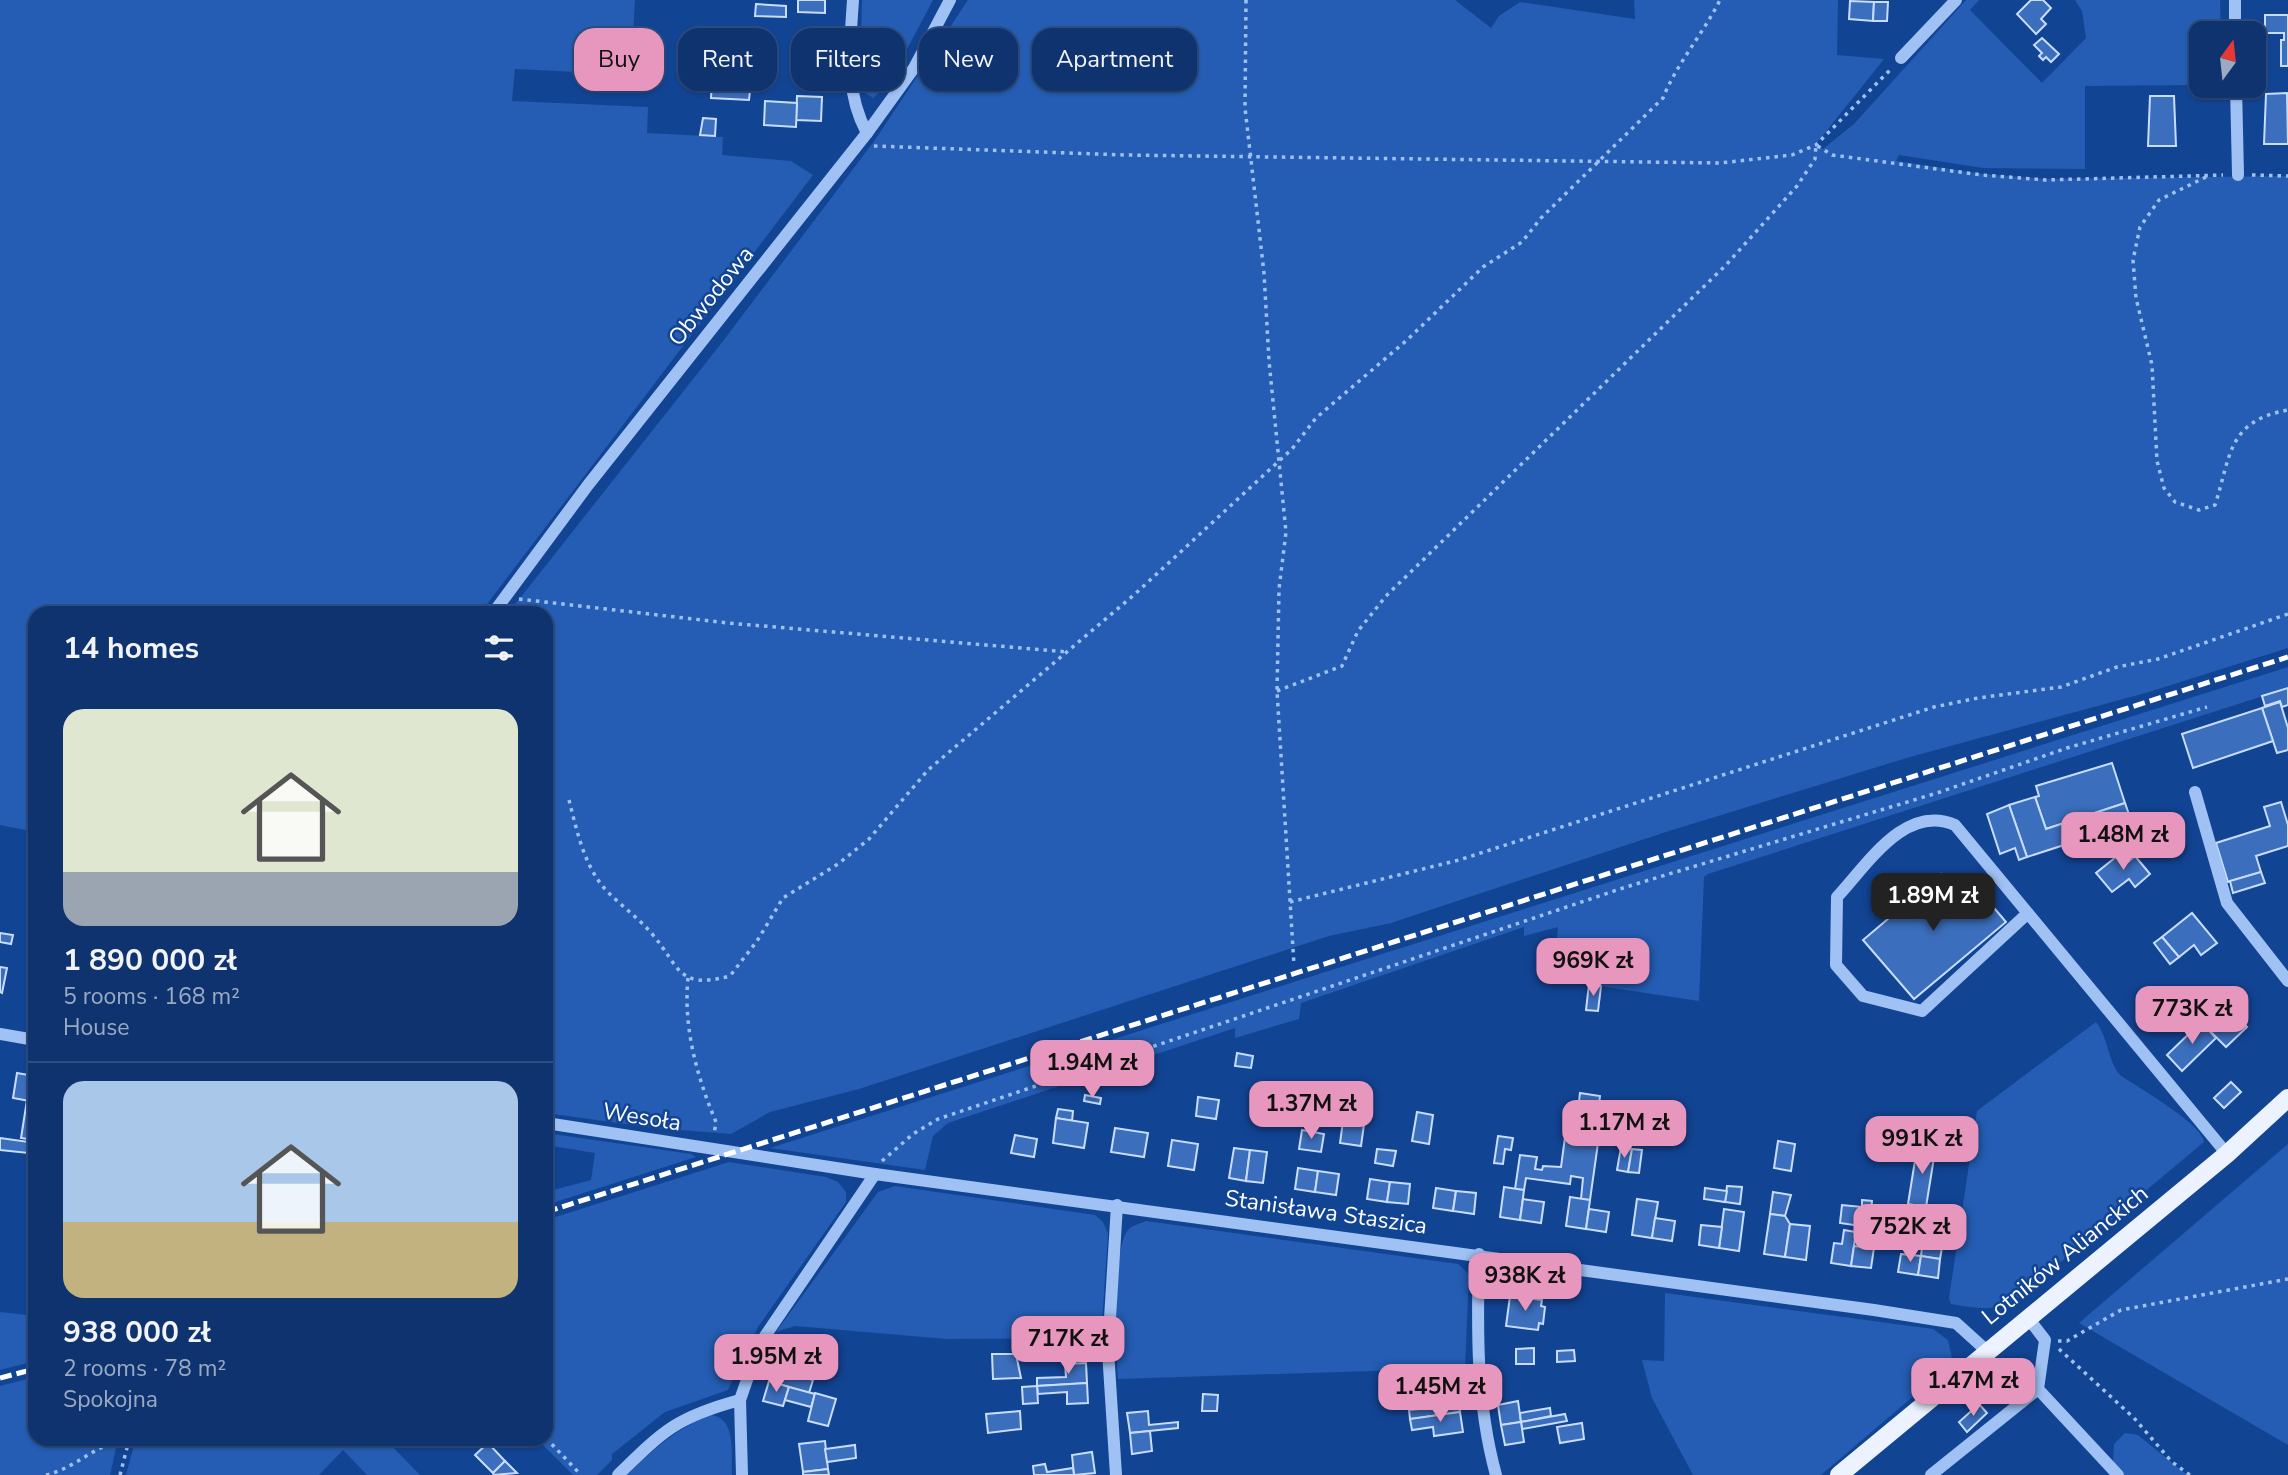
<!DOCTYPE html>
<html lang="en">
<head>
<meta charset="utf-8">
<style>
  body { margin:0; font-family:"Nunito Sans",sans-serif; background:#173b74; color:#f1f3f6; height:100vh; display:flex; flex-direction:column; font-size:26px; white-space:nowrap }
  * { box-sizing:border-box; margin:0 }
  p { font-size:23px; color:#9baac3 }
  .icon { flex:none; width:38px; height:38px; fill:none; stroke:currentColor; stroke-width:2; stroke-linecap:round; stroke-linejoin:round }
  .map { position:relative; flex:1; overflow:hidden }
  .details { position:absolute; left:28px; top:606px; width:525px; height:840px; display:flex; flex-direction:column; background:#0e336f; border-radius:21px; box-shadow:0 2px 5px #0004,0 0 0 2px #2e4e82 }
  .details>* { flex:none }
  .top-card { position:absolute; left:574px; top:28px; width:665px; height:63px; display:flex; gap:14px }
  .needle { width:46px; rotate:15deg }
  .controls { position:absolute; left:2189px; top:21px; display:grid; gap:14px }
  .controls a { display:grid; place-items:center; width:77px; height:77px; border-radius:14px; background:#0e336f; box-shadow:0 2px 5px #0004,0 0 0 2px #2e4e82; font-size:35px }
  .price { position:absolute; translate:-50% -60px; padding:0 16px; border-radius:14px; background:#e797bd; color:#111; font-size:23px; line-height:46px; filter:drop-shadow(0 2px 4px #0008) }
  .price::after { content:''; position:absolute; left:50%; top:42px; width:21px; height:16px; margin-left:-10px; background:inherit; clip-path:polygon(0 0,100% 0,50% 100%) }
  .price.active { background:#222; color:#fff }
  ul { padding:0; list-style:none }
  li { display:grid; align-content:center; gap:14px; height:371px; padding:0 35px }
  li+li { border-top:2px solid #2e4e82 }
  li span { display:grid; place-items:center; height:217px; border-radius:21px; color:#555 }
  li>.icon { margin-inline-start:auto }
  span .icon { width:126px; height:126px; fill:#fffc; stroke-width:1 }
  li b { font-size:30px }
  h2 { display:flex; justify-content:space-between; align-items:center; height:84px; padding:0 35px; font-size:30px }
  .chip { padding:0 24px; border-radius:21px; background:#0e336f; box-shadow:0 2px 5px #0004,0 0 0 2px #2e4e82; font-size:24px; line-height:63px }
  .chip.active { background:#e797bd; color:#111 }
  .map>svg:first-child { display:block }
  .green { fill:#245db3 }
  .building { fill:#3b6ebc; stroke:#c8ddfd; stroke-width:2 }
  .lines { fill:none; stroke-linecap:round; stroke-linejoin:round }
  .path { stroke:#a0c1f3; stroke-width:3.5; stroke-dasharray:3.5 5; stroke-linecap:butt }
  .minor { stroke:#a0c1f3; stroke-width:12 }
  .major { stroke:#ecf2ff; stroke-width:18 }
  .rail { stroke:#fff; stroke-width:5; stroke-dasharray:12 5; stroke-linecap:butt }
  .labels { text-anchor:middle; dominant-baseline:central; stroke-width:5; stroke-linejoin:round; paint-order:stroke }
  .street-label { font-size:23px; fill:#fff; stroke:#124494 }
</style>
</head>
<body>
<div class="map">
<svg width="2288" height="1475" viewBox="0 0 2288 1475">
  <rect width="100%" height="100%" fill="#124494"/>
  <!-- green -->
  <g class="green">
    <path d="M0 0H635L633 34H622L619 74 515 69 512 101 648 107 647 133 723 137 722 155 791 161 813 175 481 612H35V832L0 825Z"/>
    <path d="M862 0H933L888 85 873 98 864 92 861 43Z"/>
    <path d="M968 0H1455L1491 28 1499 16 1520 2 1635 19 1634 0H1838L1837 55 1884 59 1816 144 1823 149 1854 124 1966 0H1979L1970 10 2042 83 2086 38 2082 11 2075 0H2220L2221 33H2202L2201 85 2085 86V169L1983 168 1899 155 1896 161 1983 174 2045 179 2288 176V648L2149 692 1910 757 1669 831 1391 923 1329 936 859 1089 770 1112 731 1134 655 1128 546 1113V612H509L720 345 875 140Z"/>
    <path d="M2288 667V688L1708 874 1704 877 1699 1001 1553 979 1558 927 1524 936V927L1301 1003 1299 1019 1235 1038V1028L948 1123 933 1136 925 1170 770 1148Z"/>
    <path d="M2096 1022C2109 1039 2107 1059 2120 1075 2137 1087 2203 1124 2204 1142L2014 1301C1991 1312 1975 1308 1951 1304L1949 1298 1977 1111Z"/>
    <path d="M546 1133 691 1154 696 1157 546 1205V1192L591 1180 595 1153 546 1145Z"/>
    <path d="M2288 1144V1445L2079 1323Z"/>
    <path d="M729 1162 826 1177 838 1182 846 1192V1202L758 1327 728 1390 665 1412 612 1454V1460L597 1475H573L537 1439 546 1438V1220Z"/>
    <path d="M895 1186 1095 1215 1103 1222 1108 1233 1101 1338 947 1339 795 1326 776 1332 878 1192Z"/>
    <path d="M1146 1221 1458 1264 1469 1274 1465 1368 1118 1379C1116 1352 1113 1251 1127 1231 1132 1225 1139 1224 1146 1221Z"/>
    <path d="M35 1261V1361L0 1370V1312L27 1315Z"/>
    <path d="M1665 1293 1933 1329 1948 1340 1952 1358 1950 1365 1821 1475H1693L1652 1398 1642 1360 1664 1361Z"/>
    <path d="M35 1377V1438L118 1439 110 1475H0V1386Z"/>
    <path d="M711 1415C737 1418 731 1455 732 1475H627C654 1449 676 1428 711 1415Z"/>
    <path d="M2125 1433 2138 1435 2187 1475H2121L2113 1467 2114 1444Z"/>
    <path d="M142 1438 385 1439 420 1475H367L343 1450 319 1475H126L133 1449Z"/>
  </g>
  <!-- building -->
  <g class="building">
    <path d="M798 0H825V13L798 12Z"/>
    <path d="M2031 0H2043L2051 8 2041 19 2046 24 2036 34 2017 14Z"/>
    <path d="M1850 1 1874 2 1873 21 1849 19Z"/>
    <path d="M1874 2H1888L1887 21H1873Z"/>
    <path d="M756 4 786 6V17L755 16Z"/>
    <path d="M2265 15H2288V66H2281V40H2284V33H2265Z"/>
    <path d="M2042 38 2059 54 2051 62 2046 57 2043 60 2039 56 2042 53 2034 45Z"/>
    <path d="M799 40 824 41 823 68 798 67Z"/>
    <path d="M764 42H774L773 66H763Z"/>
    <path d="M702 59 732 61 731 80 713 79V70L701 69Z"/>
    <path d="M712 80 751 82 749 100 711 98Z"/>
    <path d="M2287 93 2288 144H2264L2266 94Z"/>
    <path d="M797 96 822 97 821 121 796 120Z"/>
    <path d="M2150 96H2174L2176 146H2148Z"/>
    <path d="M765 101 797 103 796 127 764 125Z"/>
    <path d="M703 118 716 119 715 136 700 135Z"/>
    <path d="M2288 688V705L2282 707 2280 701 2265 706 2262 696Z"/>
    <path d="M2280 702 2288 728V750L2277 753 2262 708Z"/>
    <path d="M2262 708 2273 741 2193 768 2182 734Z"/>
    <path d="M2112 763 2125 803 2046 829 2035 797 2039 796 2036 786Z"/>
    <path d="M2035 797 2046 829 2125 803 2132 823 2027 857 2009 805Z"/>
    <path d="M2281 802 2288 825V846L2256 856 2261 872 2228 882 2216 843 2270 826 2264 807Z"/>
    <path d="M2009 805 2027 857 2019 860 2015 848 2000 854 1987 814Z"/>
    <path d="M2121 853 2128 862 2135 856 2150 874 2135 887 2129 879 2112 892 2096 873Z"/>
    <path d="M2261 872 2265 883 2233 893 2230 881Z"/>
    <path d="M1941 874 1957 893 1971 881 2006 922 1914 999 1863 940Z"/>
    <path d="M2192 913 2217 943 2201 955 2194 945 2179 957 2162 937Z"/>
    <path d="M0 933 13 935 11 944 0 942Z"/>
    <path d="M2162 937 2179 957 2170 964 2154 943Z"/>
    <path d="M34 952 35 967 34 974H30Z"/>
    <path d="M0 967 7 968 2 993 0 992Z"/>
    <path d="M35 967V999L30 998Z"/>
    <path d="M1589 984 1601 986 1598 1011 1586 1010Z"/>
    <path d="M2223 1001 2247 1027 2226 1047 2201 1022Z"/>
    <path d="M2201 1022 2216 1038 2182 1071 2167 1055Z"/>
    <path d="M1237 1053 1253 1056 1251 1068 1235 1066Z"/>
    <path d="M17 1073 35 1076V1102L13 1098Z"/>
    <path d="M2231 1082 2241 1092 2224 1108 2214 1098Z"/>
    <path d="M1580 1093 1600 1096 1596 1129H1600L1590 1200 1581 1199 1583 1178 1571 1176 1570 1184 1526 1178 1524 1190 1515 1189 1520 1155 1537 1157 1535 1169 1542 1170 1543 1166 1561 1167 1569 1108 1578 1110Z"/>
    <path d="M1085 1095 1101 1098 1100 1104 1084 1101Z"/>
    <path d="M1198 1097 1219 1100 1216 1119 1196 1116Z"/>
    <path d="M27 1100 35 1102 34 1140 21 1138Z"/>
    <path d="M1058 1109 1073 1111 1072 1121 1056 1118Z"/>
    <path d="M1417 1112 1433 1115 1429 1144 1412 1141Z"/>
    <path d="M1344 1114 1365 1117 1361 1146 1340 1143Z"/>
    <path d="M1056 1118 1088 1123 1084 1148 1053 1143Z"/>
    <path d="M1115 1128 1148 1133 1144 1157 1111 1152Z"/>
    <path d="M1302 1130 1324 1134 1321 1152 1299 1149Z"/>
    <path d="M1015 1135 1037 1139 1034 1157 1011 1153Z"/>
    <path d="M1498 1136 1513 1138 1511 1150 1505 1149 1503 1164 1494 1163Z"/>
    <path d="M0 1138 29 1142 28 1153 0 1150Z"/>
    <path d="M1172 1140 1198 1144 1194 1170 1168 1166Z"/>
    <path d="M1778 1141 1795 1144 1791 1171 1774 1168Z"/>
    <path d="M1930 1144 1936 1145 1926 1207 1908 1204 1917 1148 1929 1150Z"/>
    <path d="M1621 1147 1632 1149 1628 1172 1617 1170Z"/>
    <path d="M1234 1148 1250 1150 1246 1181 1229 1178Z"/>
    <path d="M1377 1149 1396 1151 1393 1166 1375 1163Z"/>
    <path d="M1632 1149 1642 1150 1639 1173 1628 1172Z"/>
    <path d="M1250 1150 1267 1152 1263 1183 1246 1181Z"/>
    <path d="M1298 1168 1318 1171 1315 1192 1295 1189Z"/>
    <path d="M1318 1171 1339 1174 1336 1195 1315 1192Z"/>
    <path d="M1370 1179 1390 1182 1387 1202 1367 1199Z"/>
    <path d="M1390 1182 1410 1184 1408 1204 1387 1202Z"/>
    <path d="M1727 1186 1742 1187 1740 1204 1725 1202Z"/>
    <path d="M1504 1187 1524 1190 1520 1220 1500 1217Z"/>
    <path d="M1436 1188 1456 1191 1453 1211 1433 1208Z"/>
    <path d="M1705 1188 1727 1191 1725 1202 1704 1199Z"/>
    <path d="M1456 1191 1476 1193 1474 1214 1453 1211Z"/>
    <path d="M1773 1192 1791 1195 1785 1216 1770 1214Z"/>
    <path d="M1570 1197 1590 1200 1586 1229 1566 1226Z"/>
    <path d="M1523 1199 1544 1202 1541 1223 1520 1220Z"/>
    <path d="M1637 1199 1658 1202 1652 1238 1632 1235Z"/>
    <path d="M1862 1200 1872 1201 1871 1211 1863 1210 1861 1226 1840 1223 1842 1205 1862 1207Z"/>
    <path d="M1589 1209 1609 1212 1606 1232 1586 1229Z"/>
    <path d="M1724 1209 1744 1212 1739 1251 1719 1248Z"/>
    <path d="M1770 1214 1785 1216 1790 1224 1785 1257 1764 1254Z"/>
    <path d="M1906 1215 1925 1217 1923 1236 1903 1233Z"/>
    <path d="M1655 1218 1675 1221 1672 1241 1652 1238Z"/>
    <path d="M1790 1224 1810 1226 1806 1260 1785 1257Z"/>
    <path d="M1701 1225 1722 1227 1719 1248 1699 1245Z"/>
    <path d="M1844 1230 1856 1232 1851 1266 1831 1263 1834 1243 1842 1244Z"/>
    <path d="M1923 1239 1943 1242 1940 1259 1921 1256Z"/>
    <path d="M1854 1246 1874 1248 1871 1268 1851 1266Z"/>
    <path d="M1901 1254 1921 1256 1918 1275 1898 1272Z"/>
    <path d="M1921 1256 1940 1259 1938 1278 1918 1275Z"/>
    <path d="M1510 1296 1542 1300 1541 1306 1545 1307 1543 1324 1539 1323 1538 1330 1506 1326Z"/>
    <path d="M1534 1348V1364H1516V1349Z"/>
    <path d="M1574 1350 1575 1361 1557 1362V1351Z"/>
    <path d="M992 1354H1016L1021 1378 993 1379Z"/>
    <path d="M775 1362 802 1369 800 1376 813 1380 809 1393 769 1381Z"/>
    <path d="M1086 1363 1087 1383 1037 1386V1378L1066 1377 1065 1364Z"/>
    <path d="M769 1381 789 1387 783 1406 763 1401Z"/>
    <path d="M1087 1383 1088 1403 1067 1404V1392L1038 1394 1037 1386Z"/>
    <path d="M1037 1386 1038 1403 1023 1404 1022 1387Z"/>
    <path d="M789 1387 815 1394 811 1407 785 1400Z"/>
    <path d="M1457 1391 1460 1412 1439 1415 1436 1394Z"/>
    <path d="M815 1393 836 1399 828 1426 808 1421Z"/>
    <path d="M1203 1394 1218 1395 1217 1411H1202Z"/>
    <path d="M1436 1394 1439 1415 1410 1419 1409 1410 1430 1408 1428 1395Z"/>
    <path d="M1518 1401 1521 1422 1501 1425 1498 1405Z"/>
    <path d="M1979 1404 1987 1413 1967 1432 1959 1422Z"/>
    <path d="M1550 1408 1551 1416 1521 1422 1520 1413Z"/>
    <path d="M1020 1411 1021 1429 988 1433 986 1414Z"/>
    <path d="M1148 1411 1149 1425 1178 1422V1428L1130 1433 1127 1413Z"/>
    <path d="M1460 1412 1463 1432 1434 1436 1433 1427 1412 1430 1410 1419Z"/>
    <path d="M1565 1414 1567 1421 1522 1429 1521 1422Z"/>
    <path d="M1521 1422 1524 1442 1505 1445 1501 1425Z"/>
    <path d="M1582 1423 1584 1439 1560 1443 1557 1427Z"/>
    <path d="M1150 1431 1152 1451 1132 1454 1130 1433Z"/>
    <path d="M825 1441 828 1469 803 1472 799 1444Z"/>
    <path d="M488 1443 505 1461 493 1473 475 1455Z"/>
    <path d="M855 1445 856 1458 827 1462 825 1449Z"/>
    <path d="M1092 1452 1095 1473 1074 1475 1072 1455Z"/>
    <path d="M505 1461 517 1473 494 1475 493 1473Z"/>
    <path d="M1045 1464 1047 1472 1073 1468 1074 1475H1034L1033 1466Z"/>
    <path d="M828 1469 829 1475H803V1472Z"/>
  </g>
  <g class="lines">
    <!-- path -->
    <g class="path">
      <path d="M1246 0 1245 108 1264 273 1269 361 1286 532 1279 589 1277 691 1294 965"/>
      <path d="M874 146 1125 155 1720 163 1792 155 1816 145 1892 68"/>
      <path d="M2252 175 2288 176"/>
      <path d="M2206 177 2159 200 2140 227 2133 260 2136 298 2152 365 2157 461 2164 488 2175 502 2199 510 2215 505C2231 456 2227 421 2288 410"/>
      <path d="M519 599 728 623 1068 652"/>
      <path d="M1277 691 1342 666 1358 631 1386 596 1726 265 1797 186 1815 159 1816 145 1832 155 1982 175 2046 180 2223 175"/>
      <path d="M569 800C577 831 584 866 606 890 621 906 639 918 653 935 680 967 677 990 730 976L757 941 783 898 838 864 869 839 928 770 1135 594 1292 449 1316 418 1407 340 1483 267 1522 242 1541 218 1663 98C1677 63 1703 34 1720 0"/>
      <path d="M1290 902 1459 860 1934 707 1978 698 2061 687 2117 667 2158 659 2288 614"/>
      <path d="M688 978C683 1027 697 1077 716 1122L714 1134"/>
      <path d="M882 1161 913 1134 938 1119 1626 887 1937 793 2067 748 2207 707"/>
      <path d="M2058 1341H2067L2121 1310 2288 1279"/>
      <path d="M2059 1349 2134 1418 2172 1462 2190 1475"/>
      <path d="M546 1438 581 1475"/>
      <path d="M46 1475C77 1468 98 1441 128 1441"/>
      <path d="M120 1475 129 1440"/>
    </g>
    <!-- minor -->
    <g class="minor">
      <path d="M853 0C850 47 844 91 867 133"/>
      <path d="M2235 0V33"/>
      <path d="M1901 58 1956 0"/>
      <path d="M2236 86 2238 175"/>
      <path d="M494 612 588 485 867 133 914 68 950 0"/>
      <path d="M2195 792 2227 903 2288 981"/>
      <path d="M2028 913 1922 1011 1863 996 1836 965 1837 897C1867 865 1905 803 1955 825L2227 1154"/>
      <path d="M0 1034 35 1040"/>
      <path d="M546 1123 875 1174 1874 1310 1956 1323 1987 1351"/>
      <path d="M1479 1254C1477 1329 1476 1402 1496 1475"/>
      <path d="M2028 1318 2045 1340 2038 1389 2118 1475"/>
      <path d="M618 1475C664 1430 677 1417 740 1400"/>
      <path d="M742 1475 740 1400 759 1345 875 1174"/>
      <path d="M1116 1475 1108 1351 1117 1205"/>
      <path d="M1931 1475 2038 1389"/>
    </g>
    <!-- major -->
    <path class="major" d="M1839 1475 2227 1154 2288 1098"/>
    <!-- rail -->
    <g class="rail">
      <path d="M546 1212 2288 657"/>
      <path d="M0 1378 35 1369"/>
    </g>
  </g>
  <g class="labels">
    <!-- street labels -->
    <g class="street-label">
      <text transform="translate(711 296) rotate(-51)">Obwodowa</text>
      <text transform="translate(642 1117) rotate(9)">Wesoła</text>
      <text transform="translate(1326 1212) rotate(8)">Stanisława Staszica</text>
      <text transform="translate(2065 1255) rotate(-39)">Lotników Alianckich</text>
    </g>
  </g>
</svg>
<div class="controls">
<a><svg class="needle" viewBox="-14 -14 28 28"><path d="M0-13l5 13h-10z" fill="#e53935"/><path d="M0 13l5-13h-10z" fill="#9baac3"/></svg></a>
</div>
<b class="price" style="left:2123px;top:872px">1.48M zł</b>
<b class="price active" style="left:1933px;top:933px">1.89M zł</b>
<b class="price" style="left:1593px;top:998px">969K zł</b>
<b class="price" style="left:2192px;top:1046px">773K zł</b>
<b class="price" style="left:1092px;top:1100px">1.94M zł</b>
<b class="price" style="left:1311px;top:1141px">1.37M zł</b>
<b class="price" style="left:1624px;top:1160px">1.17M zł</b>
<b class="price" style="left:1922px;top:1176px">991K zł</b>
<b class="price" style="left:1910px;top:1264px">752K zł</b>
<b class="price" style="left:1525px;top:1313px">938K zł</b>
<b class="price" style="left:1068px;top:1376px">717K zł</b>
<b class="price" style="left:776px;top:1394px">1.95M zł</b>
<b class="price" style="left:1973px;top:1418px">1.47M zł</b>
<b class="price" style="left:1440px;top:1424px">1.45M zł</b>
<div class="top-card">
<a class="chip active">Buy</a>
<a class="chip">Rent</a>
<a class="chip">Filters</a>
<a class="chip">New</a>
<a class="chip">Apartment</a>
</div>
<section class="details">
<h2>14 homes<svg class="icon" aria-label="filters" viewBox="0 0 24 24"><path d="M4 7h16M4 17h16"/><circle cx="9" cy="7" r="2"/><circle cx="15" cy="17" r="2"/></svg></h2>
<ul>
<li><span style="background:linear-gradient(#dfe7d0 75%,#9aa5b1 0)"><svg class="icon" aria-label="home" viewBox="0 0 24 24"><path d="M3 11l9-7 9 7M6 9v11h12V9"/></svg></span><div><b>1 890 000 zł</b><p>5 rooms · 168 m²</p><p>House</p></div></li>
<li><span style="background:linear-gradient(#a9c7e8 65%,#c2b280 0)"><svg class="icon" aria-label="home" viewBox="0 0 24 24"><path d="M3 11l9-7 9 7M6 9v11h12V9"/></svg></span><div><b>938 000 zł</b><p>2 rooms · 78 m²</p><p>Spokojna</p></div></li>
</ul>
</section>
</div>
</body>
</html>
